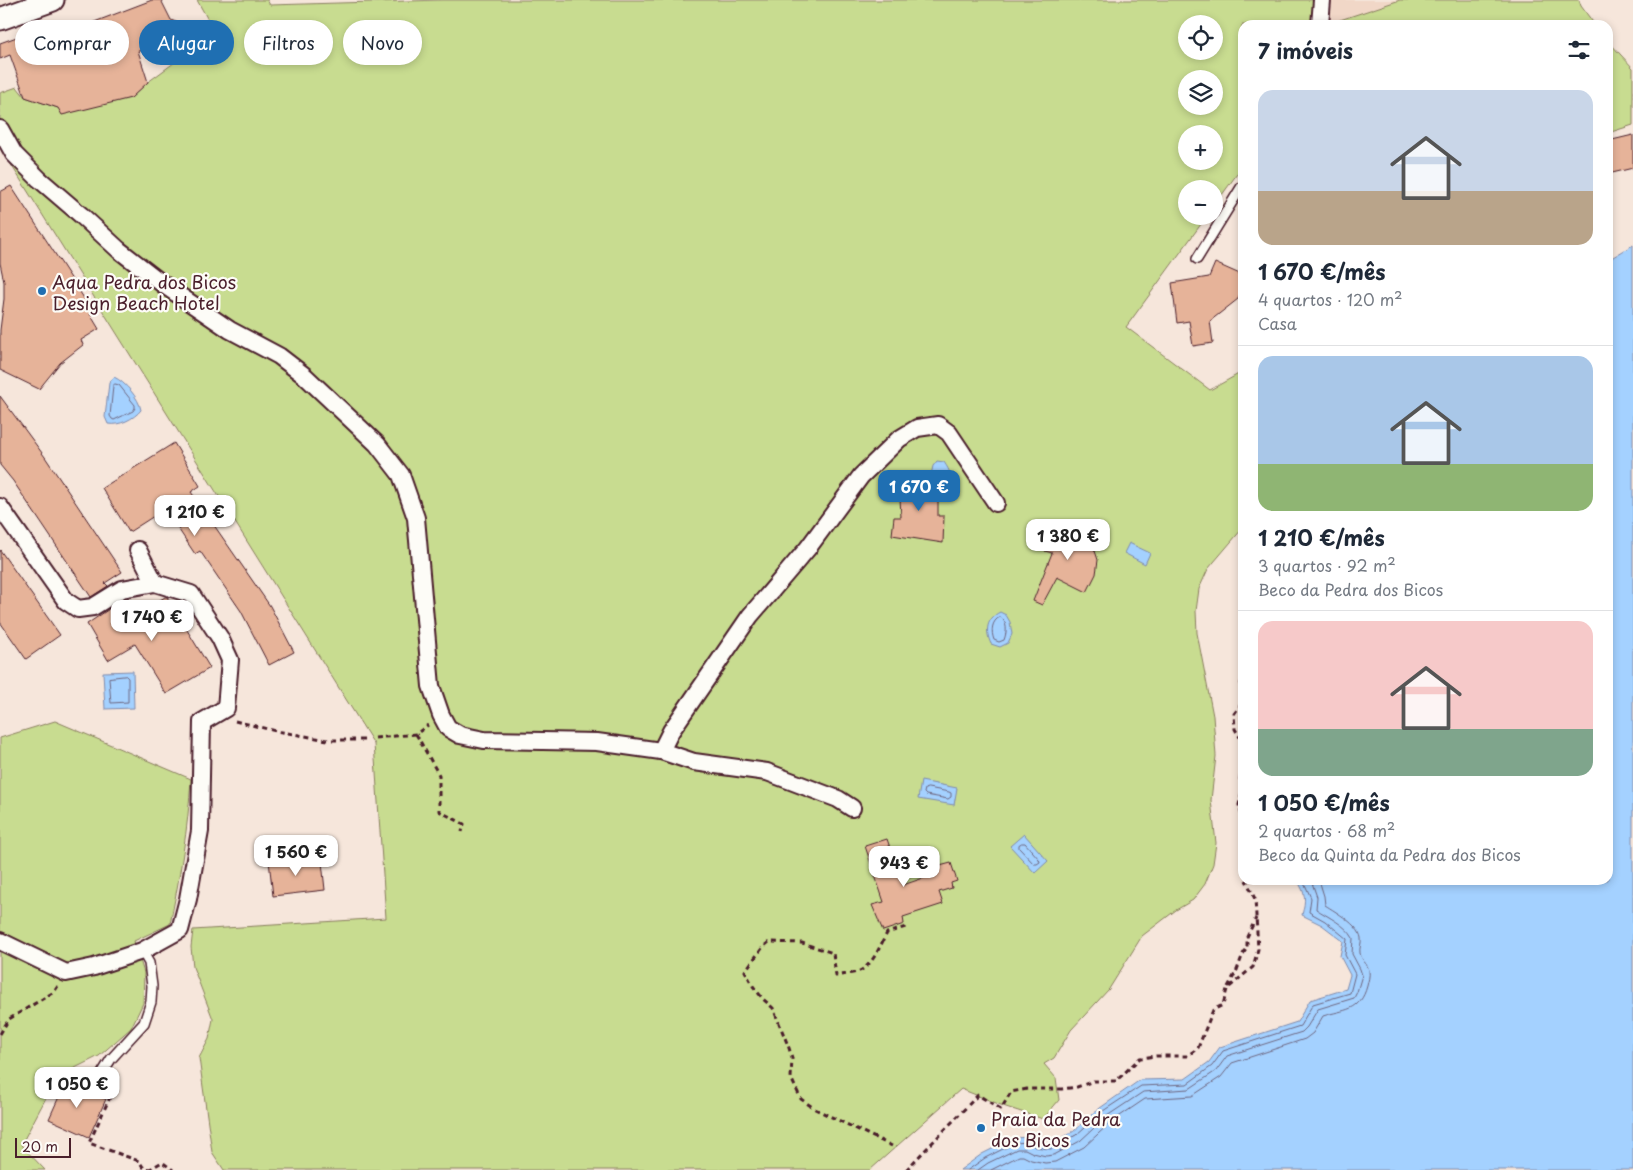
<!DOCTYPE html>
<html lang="pt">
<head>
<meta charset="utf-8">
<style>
  body { margin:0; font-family:"Playpen Sans",sans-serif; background:#f2f2f3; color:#1f2937; height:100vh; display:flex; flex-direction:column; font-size:19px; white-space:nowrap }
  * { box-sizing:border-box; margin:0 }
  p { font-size:16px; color:#747a83 }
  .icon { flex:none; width:28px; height:28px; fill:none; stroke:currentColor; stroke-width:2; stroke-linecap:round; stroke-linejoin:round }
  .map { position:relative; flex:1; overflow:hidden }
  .side { position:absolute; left:1238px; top:20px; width:375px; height:865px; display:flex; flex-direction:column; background:#fff; border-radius:15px; box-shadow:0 2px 8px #0003 }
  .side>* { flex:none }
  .banner { position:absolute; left:15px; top:20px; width:475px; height:45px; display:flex; gap:10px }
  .controls { position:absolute; left:1178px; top:15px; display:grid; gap:10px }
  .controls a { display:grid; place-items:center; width:45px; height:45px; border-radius:50%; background:#fff; box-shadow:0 2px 8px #0003; font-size:25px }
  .scale { position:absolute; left:15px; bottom:12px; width:56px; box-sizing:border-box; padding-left:5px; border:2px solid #4a1f2b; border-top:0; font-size:14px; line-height:18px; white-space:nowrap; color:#4a1f2b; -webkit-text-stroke:4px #fdfcf7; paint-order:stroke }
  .price { position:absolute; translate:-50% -42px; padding:0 11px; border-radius:10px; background:#fff; color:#222; font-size:16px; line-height:32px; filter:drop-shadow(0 1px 2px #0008) }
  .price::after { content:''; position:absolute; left:50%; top:30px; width:15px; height:11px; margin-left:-8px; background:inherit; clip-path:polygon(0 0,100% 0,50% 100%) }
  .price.on { background:#1f6fb2; color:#fff }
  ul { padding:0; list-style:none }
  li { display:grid; align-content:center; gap:10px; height:265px; padding:0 20px }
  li+li { border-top:1px solid #e0e1e3 }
  li span { display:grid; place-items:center; height:155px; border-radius:15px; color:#555 }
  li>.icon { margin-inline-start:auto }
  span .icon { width:90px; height:90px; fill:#fffc; stroke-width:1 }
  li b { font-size:21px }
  h2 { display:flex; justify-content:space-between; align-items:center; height:60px; padding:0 20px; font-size:21px }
  .pill { padding:0 18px; border-radius:22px; background:#fff; box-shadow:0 2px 8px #0003; font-size:18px; line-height:45px }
  .pill.on { background:#1f6fb2; color:#fff }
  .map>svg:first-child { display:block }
  .built { fill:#f1d7c7 }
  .green { fill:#c8dc90; stroke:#897e5e; fill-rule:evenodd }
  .water { fill:#a4d1ff; stroke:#808aaa }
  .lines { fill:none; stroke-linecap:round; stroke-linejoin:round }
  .shore { stroke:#6e6680; stroke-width:1 }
  .building { fill:#e6b399; stroke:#4a1f2b }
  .service-casing { stroke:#4a1f2b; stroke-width:12 }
  .minor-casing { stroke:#4a1f2b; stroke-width:20 }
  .tertiary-casing { stroke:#4a1f2b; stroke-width:25 }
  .path { stroke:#4a1f2b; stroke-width:3; stroke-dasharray:5 4; stroke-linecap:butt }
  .service { stroke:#fdfcf7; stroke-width:9 }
  .minor { stroke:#fdfcf7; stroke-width:16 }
  .tertiary { stroke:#fdfcf7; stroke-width:21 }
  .poi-dot { fill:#1f6fb2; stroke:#fdfcf7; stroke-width:2 }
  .labels { text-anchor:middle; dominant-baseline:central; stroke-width:4.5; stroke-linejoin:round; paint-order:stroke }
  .poi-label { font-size:18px; fill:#4a1f2b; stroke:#fdfcf7; text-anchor:start }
</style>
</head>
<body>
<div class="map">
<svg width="1633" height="1170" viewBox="0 0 1633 1170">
  <rect width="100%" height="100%" fill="#f6e6db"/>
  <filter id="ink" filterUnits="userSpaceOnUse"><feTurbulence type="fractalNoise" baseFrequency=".02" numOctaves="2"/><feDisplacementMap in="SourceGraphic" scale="10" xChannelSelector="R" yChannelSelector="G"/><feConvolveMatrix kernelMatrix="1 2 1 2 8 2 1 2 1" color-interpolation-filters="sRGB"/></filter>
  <g filter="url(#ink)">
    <!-- built -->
    <path class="built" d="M1329 0H1400L1328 24Z"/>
    <!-- green -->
    <g class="green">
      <path d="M197 0H267L270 5 442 0H1329L1328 24 1400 0H1579L1581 6 1595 25H1242V167L1214 206V189H1186V216H1207L1126 327 1210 390 1242 372V529L1208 569 1199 589 1196 611 1197 633 1213 716 1216 756 1211 800 1216 843 1213 864 1205 884 1193 900 1176 910 1142 936 1109 989 1071 1030 1054 1058 1044 1064 1056 1078 1059 1100 1043 1119 1006 1107 961 1089 870 1170H224L212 1152 199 1058 209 1039 213 1019 193 967 191 947 193 930 386 918 374 744 0 147V93L17 87 25 97 58 108 131 98 148 82 186 54 212 27ZM1186 24H1214V51H1186ZM1186 79H1214V106H1186ZM1186 134H1214V161H1186Z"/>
      <path d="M1608 41 1633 68V125L1608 133Z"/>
      <path d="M55 721 191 779C188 829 180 876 170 924L134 941 144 973 143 1003 131 1028 99 1056 57 1077 21 1145 45 1170H0V738Z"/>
    </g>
    <!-- water -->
    <g class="water">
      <path d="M1633 245V1170H960L982 1154 1014 1138 1028 1137 1036 1142 1049 1145 1074 1131 1100 1108 1140 1080 1185 1079 1209 1062 1220 1047 1297 1022 1310 1000 1346 989 1350 975 1340 956 1343 941 1322 925 1302 915C1306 899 1306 894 1297 880H1608V260Z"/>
      <path d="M114 377C125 382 139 398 141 410 134 419 119 426 108 424L105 417 109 383Z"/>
      <path d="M937 461 944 462C950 471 954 479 947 488H940L931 475 933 466Z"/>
      <path d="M1129 543 1150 553 1145 564 1124 553Z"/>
      <path d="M1000 612 1006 615 1010 622 1012 634 1008 643 1000 647 991 644C985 631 986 619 1000 612Z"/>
      <path d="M133 671 134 708 105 709 103 672Z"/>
      <path d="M921 781 957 788 954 805 918 799Z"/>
      <path d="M1024 834 1048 861 1035 873 1010 846Z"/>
    </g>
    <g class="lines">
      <!-- shore -->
      <g class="shore">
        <path d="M115 384 119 385 135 405V408L133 411 114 420 112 419 110 416 113 386Z"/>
        <path d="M1000 617C1008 622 1007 632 1004 640L999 642 994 640C991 632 991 621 1000 617Z"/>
        <path d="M126 676 128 678V702L111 703 109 678Z"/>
        <path d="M928 788 949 792 951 793V797L948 799 926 795 924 793 925 789Z"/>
        <path d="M1022 843H1025L1039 859 1040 862 1037 864H1034L1019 848V845Z"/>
        <path d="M968 1170 985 1158 1015 1143 1027 1142 1035 1147 1051 1149 1076 1135 1103 1111 1141 1086 1187 1084 1212 1066 1223 1051 1300 1026 1313 1004 1350 993 1355 974 1345 955 1347 939 1325 921 1309 912 1311 898 1303 880"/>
        <path d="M978 1170 988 1163 1017 1149H1025L1033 1153 1046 1156 1054 1155 1080 1141 1107 1116 1143 1092 1189 1089 1216 1071 1227 1056 1302 1032 1307 1027 1318 1009 1354 998 1357 992 1362 975 1360 969 1352 954 1353 938C1346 925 1328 917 1316 909L1317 897 1311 880"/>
        <path d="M991 1170 1019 1156H1023L1031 1160 1045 1163 1055 1162 1084 1147 1111 1122 1145 1099 1192 1096 1221 1077 1232 1063 1305 1039 1313 1033 1323 1016C1345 1009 1360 1012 1367 986 1368 981 1370 976 1369 970 1367 964 1361 959 1360 953 1359 948 1362 943 1361 938 1359 925 1336 912 1325 905L1324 896 1319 880"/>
      </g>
    </g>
    <!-- building -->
    <g class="building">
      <path d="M152 0H161L171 20 188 27 179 43 138 51 148 82 131 98 62 115 58 108 25 97 10 55 0 59V43L50 25 55 37Z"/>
      <path d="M1633 135V168L1608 174V141Z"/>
      <path d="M11 186 93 312 90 314 99 329 81 340 83 345 60 363 39 389 0 370V330L4 299V282L0 263V192Z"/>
      <path d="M1215 263 1242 275V287L1238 299 1210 321 1213 343 1193 346 1189 321 1177 323 1172 283 1209 277Z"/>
      <path d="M0 396 45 457 122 572 105 583 108 586 91 597 13 481 0 465Z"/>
      <path d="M174 443 200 486 191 492 270 606 294 652 269 665 241 611 200 551 195 554 165 509 129 532 102 488Z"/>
      <path d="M899 479H930V493H938V516H944L943 543 892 535 894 517H901Z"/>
      <path d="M1056 522 1070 525 1084 533 1094 548 1098 560 1096 574 1087 592 1057 577 1042 605 1033 601 1052 553 1045 551Z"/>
      <path d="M0 550 60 635 26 659 0 622Z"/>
      <path d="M165 597H167L210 668 166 694 135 644 108 660 87 624 118 603 128 619Z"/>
      <path d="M887 839 903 885 938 873 936 867 951 863 957 881 951 883 952 888 939 892 943 904 903 917 904 924 883 931 872 905 884 902 865 846Z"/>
      <path d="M301 858V864L322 862 325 890 273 896 269 861Z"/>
      <path d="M66 1081 88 1091 90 1094 106 1099 89 1137 49 1119Z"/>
    </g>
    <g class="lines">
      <defs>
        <g id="service">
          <path d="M1197 259 1242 186"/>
          <path d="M93 1088 111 1059 144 1023 151 1002 152 986 149 963 142 951"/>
        </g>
        <g id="minor">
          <path d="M1320 25 1322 0"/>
          <path d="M0 129 14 154 39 179 81 215 119 250 164 285 230 330 279 356 305 376 377 444 401 475 416 518 431 686 441 715 448 728 460 735 484 740 597 742 661 751 694 762 767 772 838 799 852 808"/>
          <path d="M0 507 66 601 78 609 93 607 122 589 155 583 191 594 220 638 230 660 226 708 202 722 200 831 188 899 180 930 142 951 94 967 66 973 0 941"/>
          <path d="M138 550 155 583"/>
          <path d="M661 751 671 731 750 616 808 548 861 476 899 439 917 428 938 425 949 433 996 503"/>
        </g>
        <path id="tertiary" d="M0 19 53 0"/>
      </defs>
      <!-- service casing -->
      <use href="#service" class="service-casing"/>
      <!-- minor casing -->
      <use href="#minor" class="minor-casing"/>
      <!-- tertiary casing -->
      <use href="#tertiary" class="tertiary-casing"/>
      <!-- path -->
      <g class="path">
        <path d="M1242 681 1241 683 1242 688"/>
        <path d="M1242 703 1234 714 1235 729 1241 739 1242 764"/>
        <path d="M235 721 276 731 328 740H367"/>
        <path d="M416 734 439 775V811L464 824 462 832"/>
        <path d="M375 738 416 734 428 725"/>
        <path d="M1242 766 1240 779 1242 791 1239 805 1242 816"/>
        <path d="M1228 987 1237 970 1243 954 1247 948V937L1256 918"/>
        <path d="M0 1034 9 1019 54 992 58 986"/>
        <path d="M104 1092 111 1095 89 1143 139 1161 143 1167 150 1169 162 1162 173 1170"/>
        <path d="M892 1146 815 1109 801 1099 791 1078 792 1058 789 1048 773 1008 763 999 753 986 745 971 763 947 769 942 802 943 833 953 836 976C844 974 856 974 863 969 874 962 881 944 887 933L906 927"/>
        <path d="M906 1170 978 1095 1001 1109 1011 1092 1027 1089H1062L1077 1087 1094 1081H1116L1140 1058 1156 1056H1187L1198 1048 1213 1010 1223 1005 1227 989 1253 967 1258 949 1255 899 1246 880"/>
      </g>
      <!-- service -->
      <use href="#service" class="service"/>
      <!-- minor -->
      <use href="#minor" class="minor"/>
      <!-- tertiary -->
      <use href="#tertiary" class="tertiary"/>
    </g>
  </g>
  <!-- markers -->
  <g class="poi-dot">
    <circle cx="42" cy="291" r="5"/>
    <circle cx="981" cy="1128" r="5"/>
  </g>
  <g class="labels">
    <!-- poi labels -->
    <g class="poi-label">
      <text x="52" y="281">Aqua Pedra dos Bicos<tspan x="52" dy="21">Design Beach Hotel</tspan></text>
      <text x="991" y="1118">Praia da Pedra<tspan x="991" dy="21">dos Bicos</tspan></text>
    </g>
  </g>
</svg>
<div class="controls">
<a><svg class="icon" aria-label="locate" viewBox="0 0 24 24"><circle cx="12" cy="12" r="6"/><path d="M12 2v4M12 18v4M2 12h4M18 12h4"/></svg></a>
<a><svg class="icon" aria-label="layers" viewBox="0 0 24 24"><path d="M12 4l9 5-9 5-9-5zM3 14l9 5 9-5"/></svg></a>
<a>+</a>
<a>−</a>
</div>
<div class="scale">20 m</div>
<b class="price on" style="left:919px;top:512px">1 670 €</b>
<b class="price" style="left:195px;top:537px">1 210 €</b>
<b class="price" style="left:1068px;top:561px">1 380 €</b>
<b class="price" style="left:152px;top:642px">1 740 €</b>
<b class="price" style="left:296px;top:877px">1 560 €</b>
<b class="price" style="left:904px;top:888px">943 €</b>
<b class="price" style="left:77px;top:1109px">1 050 €</b>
<div class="banner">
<a class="pill">Comprar</a>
<a class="pill on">Alugar</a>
<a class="pill">Filtros</a>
<a class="pill">Novo</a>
</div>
<section class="side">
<h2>7 imóveis<svg class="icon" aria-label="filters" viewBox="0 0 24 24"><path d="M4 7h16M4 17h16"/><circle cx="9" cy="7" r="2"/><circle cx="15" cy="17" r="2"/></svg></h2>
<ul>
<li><span style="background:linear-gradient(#c9d6e8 65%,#b9a48a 0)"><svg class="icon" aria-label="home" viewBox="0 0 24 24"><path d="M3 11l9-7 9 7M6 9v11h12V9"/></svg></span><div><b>1 670 €/mês</b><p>4 quartos · 120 m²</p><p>Casa</p></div></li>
<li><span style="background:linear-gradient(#a9c7e8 70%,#8fb573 0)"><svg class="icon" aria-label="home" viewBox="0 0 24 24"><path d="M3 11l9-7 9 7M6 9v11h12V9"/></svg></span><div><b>1 210 €/mês</b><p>3 quartos · 92 m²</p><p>Beco da Pedra dos Bicos</p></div></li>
<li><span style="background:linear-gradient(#f6c9c9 70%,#7fa58c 0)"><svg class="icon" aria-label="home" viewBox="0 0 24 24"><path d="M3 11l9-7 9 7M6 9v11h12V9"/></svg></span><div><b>1 050 €/mês</b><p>2 quartos · 68 m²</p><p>Beco da Quinta da Pedra dos Bicos</p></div></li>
</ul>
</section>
</div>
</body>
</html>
